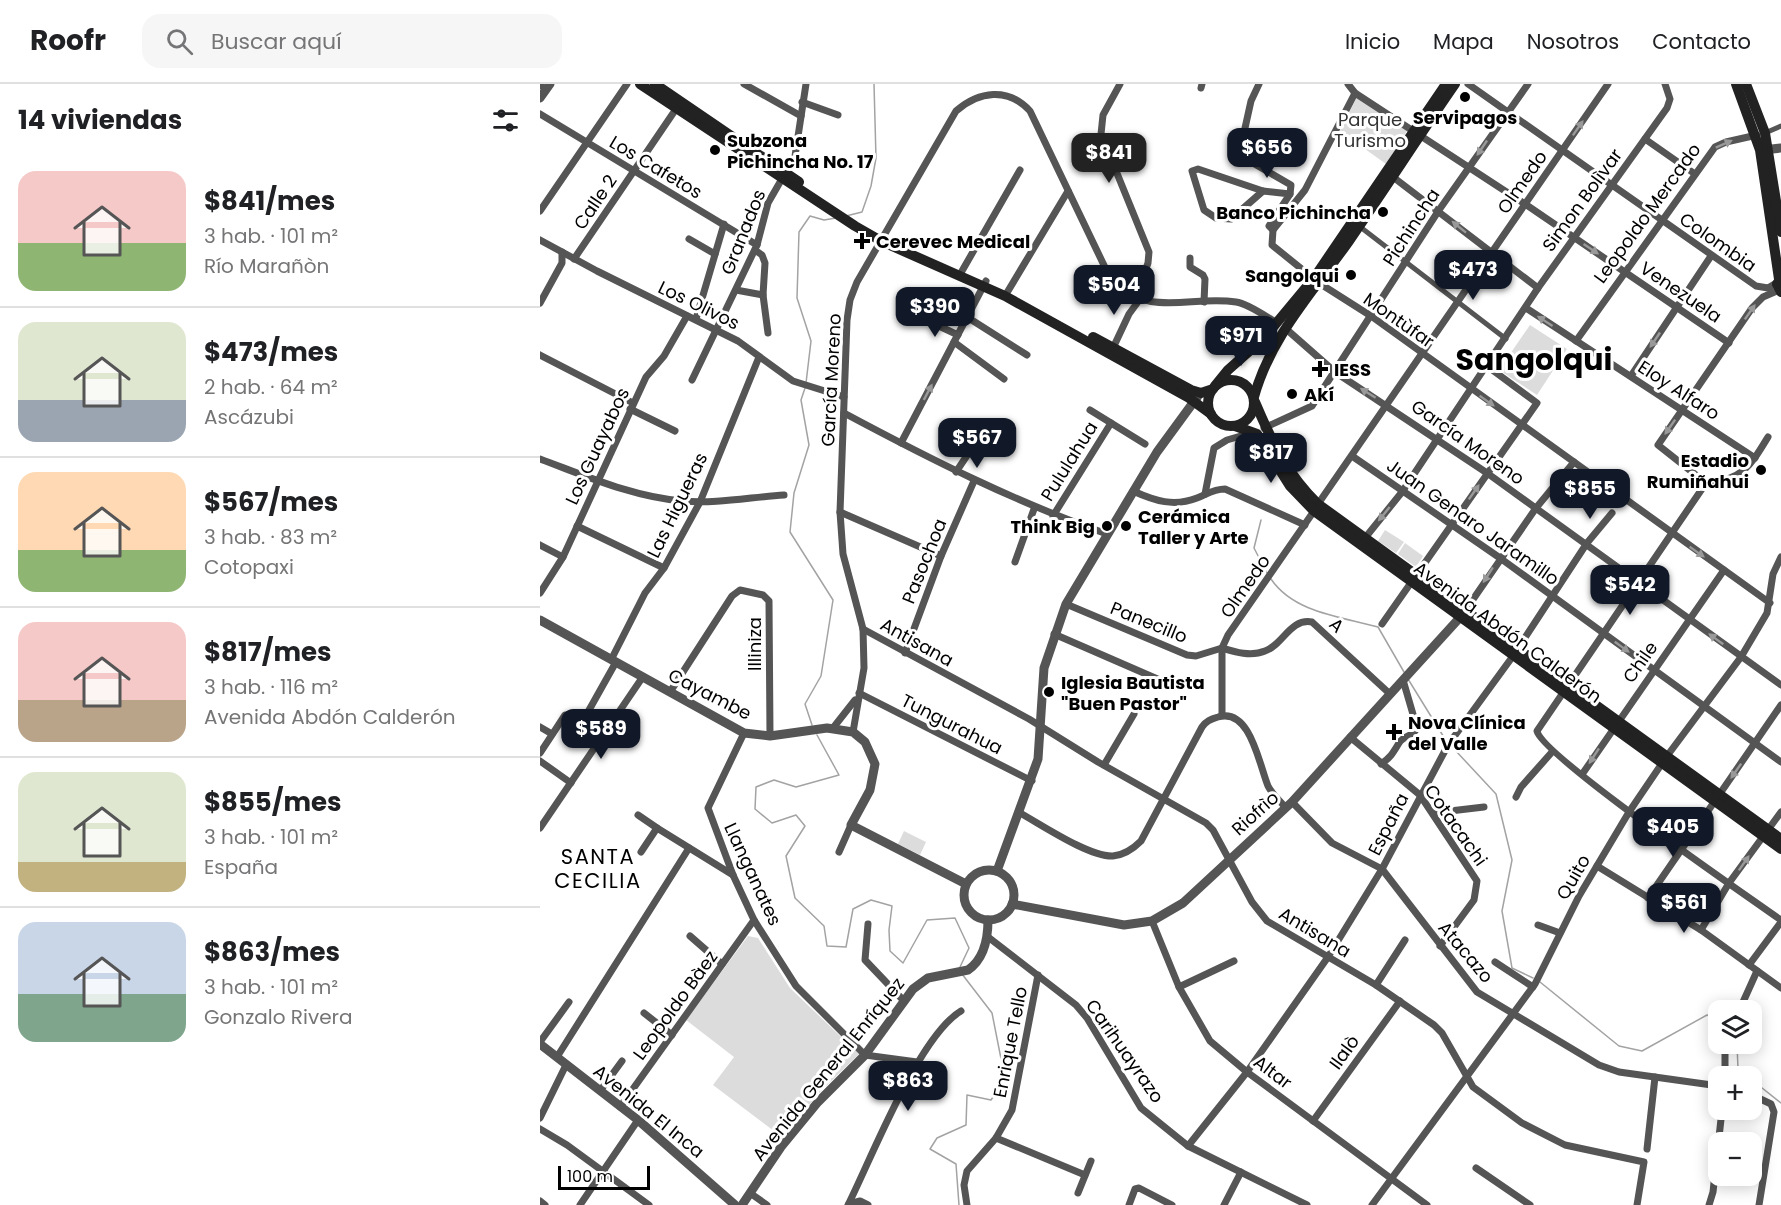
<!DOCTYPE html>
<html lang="es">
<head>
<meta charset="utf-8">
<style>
  body { margin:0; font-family:Poppins,sans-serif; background:#f6f6f6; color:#202124; height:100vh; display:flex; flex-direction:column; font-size:22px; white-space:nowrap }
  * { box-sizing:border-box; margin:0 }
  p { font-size:20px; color:#757577 }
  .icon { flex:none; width:33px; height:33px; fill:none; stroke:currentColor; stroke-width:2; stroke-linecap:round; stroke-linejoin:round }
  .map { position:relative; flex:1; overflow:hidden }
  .side { display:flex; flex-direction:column; background:#fff; width:540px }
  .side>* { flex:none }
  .tools { position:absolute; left:1168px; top:916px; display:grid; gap:12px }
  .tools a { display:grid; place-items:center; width:54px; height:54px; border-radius:12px; background:#fff; box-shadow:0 3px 15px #0003; font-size:30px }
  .scale { position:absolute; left:18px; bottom:15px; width:92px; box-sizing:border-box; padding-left:6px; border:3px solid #000; border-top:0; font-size:16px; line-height:21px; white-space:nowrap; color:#000; -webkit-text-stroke:4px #fff; paint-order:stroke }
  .price { position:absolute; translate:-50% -51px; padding:0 14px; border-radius:12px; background:#111827; color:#fff; font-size:20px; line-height:39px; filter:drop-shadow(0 2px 3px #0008) }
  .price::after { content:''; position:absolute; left:50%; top:36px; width:18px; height:14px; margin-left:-9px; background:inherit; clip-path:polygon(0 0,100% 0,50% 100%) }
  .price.on { background:#222; color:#fff }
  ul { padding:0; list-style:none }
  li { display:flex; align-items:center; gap:18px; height:150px; padding:0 18px }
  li+li { border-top:2px solid #e0e0e0 }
  li span { display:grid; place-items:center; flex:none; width:168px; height:120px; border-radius:18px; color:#555 }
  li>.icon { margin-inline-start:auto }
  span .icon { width:72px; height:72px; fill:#fffc; stroke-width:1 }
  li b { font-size:26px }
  h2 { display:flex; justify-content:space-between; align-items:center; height:72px; padding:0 18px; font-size:26px }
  header { display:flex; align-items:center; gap:36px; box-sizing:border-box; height:84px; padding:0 30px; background:#fff; border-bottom:2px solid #e0e0e0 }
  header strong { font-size:28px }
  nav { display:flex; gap:33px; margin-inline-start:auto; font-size:21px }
  .search { width:420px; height:54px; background:#f6f6f6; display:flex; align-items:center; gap:15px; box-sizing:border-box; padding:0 21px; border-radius:18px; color:#757577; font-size:22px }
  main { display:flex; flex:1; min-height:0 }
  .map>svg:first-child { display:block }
  .green { fill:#dcdcdc }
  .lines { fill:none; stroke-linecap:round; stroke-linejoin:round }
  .stream { stroke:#a3a3a3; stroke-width:1.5 }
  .pedestrian { stroke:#555; stroke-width:5 }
  .minor { stroke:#555; stroke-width:7 }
  .tertiary { stroke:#555; stroke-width:9 }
  .secondary { stroke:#222; stroke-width:10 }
  .oneway { fill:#999 }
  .poi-dot { fill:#000; stroke:#fff; stroke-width:2 }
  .labels { text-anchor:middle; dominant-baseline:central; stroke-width:6; stroke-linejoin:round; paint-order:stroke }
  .poi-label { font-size:18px; font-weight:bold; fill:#000; stroke:#fff; text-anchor:start }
  .park-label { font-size:18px; fill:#333; stroke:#fff }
  .street-label { font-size:18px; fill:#000; stroke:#fff }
  .quarter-label { font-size:21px; letter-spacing:1.5px; fill:#000; stroke:#fff }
  .town-label { font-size:30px; font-weight:bold; fill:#000; stroke:#fff }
</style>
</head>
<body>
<header>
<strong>Roofr</strong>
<div class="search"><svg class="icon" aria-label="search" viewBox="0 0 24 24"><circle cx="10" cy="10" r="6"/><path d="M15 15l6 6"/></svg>Buscar aquí</div>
<nav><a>Inicio</a><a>Mapa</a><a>Nosotros</a><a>Contacto</a></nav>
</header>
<main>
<section class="side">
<h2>14 viviendas<svg class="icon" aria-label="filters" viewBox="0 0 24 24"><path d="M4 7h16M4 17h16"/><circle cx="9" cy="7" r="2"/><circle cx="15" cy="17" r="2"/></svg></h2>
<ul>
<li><span style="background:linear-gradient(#f6c9c9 60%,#8fb573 0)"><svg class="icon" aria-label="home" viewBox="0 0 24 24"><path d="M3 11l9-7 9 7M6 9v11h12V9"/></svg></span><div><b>$841/mes</b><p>3 hab. · 101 m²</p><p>Río Marañòn</p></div></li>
<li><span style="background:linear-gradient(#dfe7d0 65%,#9aa5b1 0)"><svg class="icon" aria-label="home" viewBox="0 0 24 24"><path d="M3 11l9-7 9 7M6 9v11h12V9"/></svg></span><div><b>$473/mes</b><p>2 hab. · 64 m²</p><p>Ascázubi</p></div></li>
<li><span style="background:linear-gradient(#ffd9b3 65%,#8fb573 0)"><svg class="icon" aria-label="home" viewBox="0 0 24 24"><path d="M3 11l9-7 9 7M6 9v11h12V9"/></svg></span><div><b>$567/mes</b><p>3 hab. · 83 m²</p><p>Cotopaxi</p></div></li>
<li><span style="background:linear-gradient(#f6c9c9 65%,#b9a48a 0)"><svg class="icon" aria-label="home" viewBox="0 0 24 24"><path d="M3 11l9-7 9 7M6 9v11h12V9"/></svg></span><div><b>$817/mes</b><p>3 hab. · 116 m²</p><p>Avenida Abdón Calderón</p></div></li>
<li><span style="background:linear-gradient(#dfe7d0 75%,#c2b280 0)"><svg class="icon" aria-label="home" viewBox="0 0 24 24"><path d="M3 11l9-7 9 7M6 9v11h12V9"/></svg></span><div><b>$855/mes</b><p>3 hab. · 101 m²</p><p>España</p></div></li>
<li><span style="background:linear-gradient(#c9d6e8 60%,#7fa58c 0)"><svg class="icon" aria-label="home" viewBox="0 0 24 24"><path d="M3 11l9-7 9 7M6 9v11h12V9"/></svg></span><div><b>$863/mes</b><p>3 hab. · 101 m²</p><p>Gonzalo Rivera</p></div></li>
</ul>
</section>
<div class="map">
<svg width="1241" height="1121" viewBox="0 0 1241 1121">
  <rect width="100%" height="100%" fill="#fff"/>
  <!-- green -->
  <g class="green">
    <path d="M817 13 867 47 846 80 800 47Z"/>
    <path d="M990 241 1027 265 997 311 959 286Z"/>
    <path d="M845 446 864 458 856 469 838 457Z"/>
    <path d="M865 459 883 472 876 483 858 470Z"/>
    <path d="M364 747 386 758 380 771 358 760Z"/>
    <path d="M208 852 218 854 250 904 319 970 280 1008 242 1053 173 1001 194 973 146 936Z"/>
  </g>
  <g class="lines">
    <!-- stream -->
    <g class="stream">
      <path d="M306 132 322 128 331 102 336 74 334 0"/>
      <path d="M266 299 271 257 257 214 259 148 270 132 284 136 296 134"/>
      <path d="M265 304 261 316 269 361 254 409 250 448 293 516 281 592 265 620 272 641"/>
      <path d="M721 436 714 464 727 489"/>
      <path d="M731 495C754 529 802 533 838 543L864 588"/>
      <path d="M868 595 905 655"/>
      <path d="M277 651 299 691 256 703 234 696 216 703 215 725 232 739 256 731 265 742 246 772 255 814 284 842 287 862 306 863 313 825 331 816 352 822 349 846 350 867 363 879 387 836 415 834 429 864 420 883"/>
      <path d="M915 666 956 710 972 776 962 827 972 884 993 894"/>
      <path d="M1000 898 1079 962 1102 967 1167 931 1179 936"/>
      <path d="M1197 960 1198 985 1208 993"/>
      <path d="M1212 996 1241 1019"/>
      <path d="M419 1121 416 1080 390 1065 397 1054 426 1041 427 1011 451 1016 465 995 452 929 422 890"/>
    </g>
    <!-- pedestrian -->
    <g class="pedestrian">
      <path d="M1225 49 1241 42"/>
      <path d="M819 142 966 255"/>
    </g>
    <!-- minor -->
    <g class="minor">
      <path d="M204 0 261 32"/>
      <path d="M580 0 563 31 561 50 609 168 608 179 596 213"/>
      <path d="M719 0 711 17 699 71 751 101 750 110"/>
      <path d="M808 0 815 9 985 120 1189 259"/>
      <path d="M928 0 1216 202 1228 204 1238 198"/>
      <path d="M661 4 662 0"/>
      <path d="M815 9 765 106 733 146 732 161 779 199 831 232 1230 519"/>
      <path d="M262 18 298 31"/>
      <path d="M0 30 217 161"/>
      <path d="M1105 55 1155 90"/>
      <path d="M658 85 723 107 691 135 676 134 664 126 652 87Z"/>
      <path d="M853 93 998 204"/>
      <path d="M723 107 750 110 729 142 733 146"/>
      <path d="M0 127 87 0"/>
      <path d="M149 155 175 170"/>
      <path d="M0 156 57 187 198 257 253 297 304 313"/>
      <path d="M215 166 222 171 225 179 223 211 228 249"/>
      <path d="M650 174V183L663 191 665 195 664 218"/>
      <path d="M34 175 138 22"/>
      <path d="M422 187 480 86"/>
      <path d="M196 206 223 211"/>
      <path d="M465 212 528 107"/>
      <path d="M0 219 22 179V168"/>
      <path d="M986 224 1215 374"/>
      <path d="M427 233 487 271"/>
      <path d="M382 234 418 251"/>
      <path d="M156 235 184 140"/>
      <path d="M745 244 795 288 947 389 1241 601"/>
      <path d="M1036 257 1175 63 1186 58 1217 51"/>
      <path d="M414 258 464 295"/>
      <path d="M573 264 589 230 600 215"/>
      <path d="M0 271 93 319"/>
      <path d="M1091 292 1171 172"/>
      <path d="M152 296 217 161 228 119 255 72 266 0"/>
      <path d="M90 325 135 347"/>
      <path d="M550 326 605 360"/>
      <path d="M304 329C390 375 475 418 567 450"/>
      <path d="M724 344 772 322 899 126 988 0"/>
      <path d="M361 359 446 197"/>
      <path d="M812 372 960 474 1241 678"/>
      <path d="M0 375C46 392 93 413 142 417 176 420 211 413 244 411"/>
      <path d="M416 388 444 346"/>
      <path d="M1166 399 997 647C1001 670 1208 813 1241 836"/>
      <path d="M1166 399 1118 361 1212 224 1223 213 1239 206"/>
      <path d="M1166 399C1202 397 1211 381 1228 353"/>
      <path d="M593 407C615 417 634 423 657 414 667 410 674 405 685 405L765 441"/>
      <path d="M665 410 674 364 687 356 711 349"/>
      <path d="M778 420 1068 0"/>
      <path d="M300 428 401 472"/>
      <path d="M513 432 571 339"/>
      <path d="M37 442 124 484"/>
      <path d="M825 454 862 408 998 204 1127 24 1130 15 1125 0"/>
      <path d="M0 461 23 473"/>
      <path d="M475 478 494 425"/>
      <path d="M0 509 23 473 106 293 124 272 147 232"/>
      <path d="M526 520 647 571 656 572 682 564"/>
      <path d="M925 527 996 424 1034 378"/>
      <path d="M842 540 997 319 947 282"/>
      <path d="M323 545 489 635 558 678 666 739 673 746 712 818 727 837 836 901 894 941 902 949 933 1003 982 1039 1025 1061 1104 1078 1097 1121"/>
      <path d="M514 550 629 600"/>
      <path d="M682 564C695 568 711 573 725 567 743 561 750 534 772 538L850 610"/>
      <path d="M365 569 401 472 434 397"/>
      <path d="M71 576 105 509 124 484 160 418 219 273"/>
      <path d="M130 608 192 512 200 506 223 511 229 517 230 652"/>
      <path d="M319 609 492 697"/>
      <path d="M682 631V564L688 551 774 427"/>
      <path d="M0 643 12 650"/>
      <path d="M293 644 315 616"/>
      <path d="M313 648 324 584 323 545 303 470 300 428 307 236 310 216 317 198 416 27C439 7 468 3 490 27L572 198C611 234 651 211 696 218 709 220 725 232 737 239"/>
      <path d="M204 649 168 724 193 791 214 836 256 902 325 971 377 978"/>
      <path d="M810 653 880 711 937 797 934 816 900 862"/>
      <path d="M0 669 25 631 44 635 76 578"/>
      <path d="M0 677 31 699"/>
      <path d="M841 680C851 673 853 669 859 659 864 651 873 653 877 644L863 596"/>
      <path d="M564 681 594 630"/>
      <path d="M1043 689 1184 486"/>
      <path d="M976 713 981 703 1012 668"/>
      <path d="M752 718 792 759 842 785 937 908 1059 981 1079 988 1179 1002"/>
      <path d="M480 729C502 741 549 773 573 772 584 771 594 764 601 757L662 643C666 637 671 635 678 633 710 623 719 680 728 702 732 710 740 717 746 724"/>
      <path d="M893 729 944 723"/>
      <path d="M98 731 117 744"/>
      <path d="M0 744 102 594"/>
      <path d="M101 768 117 744 193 791"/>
      <path d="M299 768 311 741"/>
      <path d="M1057 782 1161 846 1241 904"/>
      <path d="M1108 814 1241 621"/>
      <path d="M612 837 639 903 670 957 707 988 887 1121"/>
      <path d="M328 840 325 876 364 917"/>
      <path d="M998 841 1020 849"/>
      <path d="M1161 846 1189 799 1241 728"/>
      <path d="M150 852 182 880"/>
      <path d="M448 853 536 921 547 934 601 1024 648 1062 767 1121"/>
      <path d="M955 878 993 903"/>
      <path d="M1209 881 1241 838"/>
      <path d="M836 901 865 856"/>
      <path d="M639 903 694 877"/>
      <path d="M1199 927 1217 887"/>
      <path d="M104 929 132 951"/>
      <path d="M0 958 29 918"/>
      <path d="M17 973 149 764"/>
      <path d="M1185 993V960"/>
      <path d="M60 1007 82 977"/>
      <path d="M1212 1011 1231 1020 1234 1028 1219 1121"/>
      <path d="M80 1023 214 836"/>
      <path d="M0 1034 26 981"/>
      <path d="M773 1037 860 917"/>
      <path d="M0 1045 27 1061 109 1121"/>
      <path d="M456 1054 545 1091"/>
      <path d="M648 1062 707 988 788 873 842 785 908 661 973 572 1047 459 1072 429"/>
      <path d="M1107 1065 1115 993"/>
      <path d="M936 1084 990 1121"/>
      <path d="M210 1109 227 1121"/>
      <path d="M538 1109 551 1077"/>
      <path d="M0 1117 5 1121"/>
      <path d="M309 1120 320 1117 328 1121"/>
      <path d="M40 1121 98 1036"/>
      <path d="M308 1121C332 1073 379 952 421 927"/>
      <path d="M427 1121 424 1101 427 1087 456 1054 472 1026 498 891"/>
      <path d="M589 1121 595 1105 599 1104 632 1121"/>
      <path d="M684 1121 701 1088"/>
      <path d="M832 1121 995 900 1039 812 1089 728 1127 672 1201 573 1227 529 1233 490 1241 473"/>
      <path d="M1169 1121 1173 1108 1182 1026"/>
    </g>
    <!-- tertiary -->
    <g class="tertiary">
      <path d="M0 1V0"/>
      <path d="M0 14 10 0"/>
      <path d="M1223 66 1241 64"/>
      <path d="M0 536 204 649 230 652 287 644 313 648 325 658 335 680 330 706 311 741 426 800"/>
      <circle cx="449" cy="811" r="25"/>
      <path d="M457 787 498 675 504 584 526 520 617 368 658 312"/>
      <path d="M472 820 584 841 612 837 643 819 752 718 924 529"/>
      <path d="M0 960 98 1036 195 1121"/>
      <path d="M202 1121 241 1063 278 1018 325 971 373 905 388 894 428 886C444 875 448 854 448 836"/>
    </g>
    <!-- secondary -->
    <g class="secondary">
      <path d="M100 0 315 142 343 158 465 212 649 314 671 330"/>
      <path d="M115 0 259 98"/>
      <path d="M1196 0 1220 66 1239 195"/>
      <path d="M1206 0 1225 49 1241 148"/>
      <path d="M1241 194 1237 200 1241 208"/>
      <path d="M553 253 651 306 661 309 673 305"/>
      <circle cx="691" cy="319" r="23"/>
      <path d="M675 302 688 286 724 254 774 194 906 0"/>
      <path d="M714 313C731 252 773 208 809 157 845 105 879 52 915 0"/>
      <path d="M715 318C732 358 747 390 778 420L1241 755"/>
      <path d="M695 342 717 350 750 402 774 427 1241 765"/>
    </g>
  </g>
  <!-- one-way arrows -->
  <defs><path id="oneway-solid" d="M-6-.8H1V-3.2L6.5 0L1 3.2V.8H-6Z" transform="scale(1.5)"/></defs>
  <g class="oneway">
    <use href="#oneway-solid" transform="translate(1038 44) rotate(-55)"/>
    <use href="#oneway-solid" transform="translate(1184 60) rotate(-24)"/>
    <use href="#oneway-solid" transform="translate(942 64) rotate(124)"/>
    <use href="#oneway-solid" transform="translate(919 143) rotate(-141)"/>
    <use href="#oneway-solid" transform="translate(1051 165) rotate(34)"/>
    <use href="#oneway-solid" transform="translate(1210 228) rotate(-55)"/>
    <use href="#oneway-solid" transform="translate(1005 237) rotate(-147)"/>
    <use href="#oneway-solid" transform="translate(1115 256) rotate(124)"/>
    <use href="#oneway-solid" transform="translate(388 308) rotate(-62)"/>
    <use href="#oneway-solid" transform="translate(828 309) rotate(-148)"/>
    <use href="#oneway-solid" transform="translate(947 317) rotate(35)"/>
    <use href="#oneway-solid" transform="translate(1130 343) rotate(125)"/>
    <use href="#oneway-solid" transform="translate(934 408) rotate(-55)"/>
    <use href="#oneway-solid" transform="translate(844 430) rotate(129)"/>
    <use href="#oneway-solid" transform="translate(1157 468) rotate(35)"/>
    <use href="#oneway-solid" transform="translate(948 491) rotate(123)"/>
    <use href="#oneway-solid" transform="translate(1176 555) rotate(-144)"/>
    <use href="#oneway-solid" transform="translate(1082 563) rotate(36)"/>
    <use href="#oneway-solid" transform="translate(1054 672) rotate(123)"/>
    <use href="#oneway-solid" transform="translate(1196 687) rotate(125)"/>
    <use href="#oneway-solid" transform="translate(1204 779) rotate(-55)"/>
  </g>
  <!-- markers -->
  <g class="poi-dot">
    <circle cx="925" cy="13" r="6"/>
    <circle cx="175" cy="66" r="6"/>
    <circle cx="843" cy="128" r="6"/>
    <path d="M319 148h6v6h6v6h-6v6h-6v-6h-6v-6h6z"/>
    <circle cx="811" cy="191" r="6"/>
    <path d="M777 276h6v6h6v6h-6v6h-6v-6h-6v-6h6z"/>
    <circle cx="752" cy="310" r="6"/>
    <circle cx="1221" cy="386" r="6"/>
    <circle cx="567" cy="442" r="6"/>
    <circle cx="586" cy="442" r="6"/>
    <circle cx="509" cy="608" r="6"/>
    <path d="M851 639h6v6h6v6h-6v6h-6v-6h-6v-6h6z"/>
  </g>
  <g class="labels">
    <!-- poi labels -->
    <g class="poi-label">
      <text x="925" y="33" text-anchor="middle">Servipagos</text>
      <text x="187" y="56">Subzona<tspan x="187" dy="21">Pichincha No. 17</tspan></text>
      <text x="831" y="128" text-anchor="end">Banco Pichincha</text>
      <text x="336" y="157">Cerevec Medical</text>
      <text x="799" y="191" text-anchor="end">Sangolqui</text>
      <text x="794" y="285">IESS</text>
      <text x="764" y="310">Akí</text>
      <text x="1209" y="376" text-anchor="end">Estadio<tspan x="1209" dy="21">Rumiñahui</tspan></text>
      <text x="598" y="432">Cerámica<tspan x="598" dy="21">Taller y Arte</tspan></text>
      <text x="555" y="442" text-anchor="end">Think Big</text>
      <text x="521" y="598">Iglesia Bautista<tspan x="521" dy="21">"Buen Pastor"</tspan></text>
      <text x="868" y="638">Nova Clínica<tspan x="868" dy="21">del Valle</tspan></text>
    </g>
    <!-- park labels -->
    <g class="park-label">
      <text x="830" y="35">Parque<tspan x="830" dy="21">Turismo</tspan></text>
    </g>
    <!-- street labels -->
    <g class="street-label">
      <text transform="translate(116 83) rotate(31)">Los Cafetos</text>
      <text transform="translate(982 98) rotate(-55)">Olmedo</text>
      <text transform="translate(1042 116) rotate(-54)">Simon Bolìvar</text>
      <text transform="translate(55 118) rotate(-56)">Calle 2</text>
      <text transform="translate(1107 129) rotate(-54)">Leopoldo Mercado</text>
      <text transform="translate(871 143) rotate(-57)">Pichincha</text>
      <text transform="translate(203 148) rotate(-68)">Granados</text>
      <text transform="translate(1178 158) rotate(35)">Colombia</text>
      <text transform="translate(1141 208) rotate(34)">Venezuela</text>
      <text transform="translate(159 221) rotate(26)">Los Olivos</text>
      <text transform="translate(859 236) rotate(35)">Montùfar</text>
      <text transform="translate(291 296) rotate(-87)">García Moreno</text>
      <text transform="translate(1139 306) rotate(33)">Eloy Alfaro</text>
      <text transform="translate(928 358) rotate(35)">García Moreno</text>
      <text transform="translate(57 362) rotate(-65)">Los Guayabos</text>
      <text transform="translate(529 377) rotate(-58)">Pululahua</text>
      <text transform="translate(137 421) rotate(-64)">Las Higueras</text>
      <text transform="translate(933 438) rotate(35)">Juan Genaro Jaramillo</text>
      <text transform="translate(384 477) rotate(-68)">Pasochoa</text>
      <text transform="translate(705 502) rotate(-55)">Olmedo</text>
      <text transform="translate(609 538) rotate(22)">Panecillo</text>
      <text transform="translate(797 541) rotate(44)">A</text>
      <text transform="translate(968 548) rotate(36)">Avenida Abdón Calderón</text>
      <text transform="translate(377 558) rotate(29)">Antisana</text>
      <text transform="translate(214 560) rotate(-90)">Illiniza</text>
      <text transform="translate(1100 578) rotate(-55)">Chile</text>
      <text transform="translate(170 610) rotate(27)">Cayambe</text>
      <text transform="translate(412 640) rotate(27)">Tungurahua</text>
      <text transform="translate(715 729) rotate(-42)">Riofrìo</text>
      <text transform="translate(848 740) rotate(-63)">España</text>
      <text transform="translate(916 741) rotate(55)">Cotacachi</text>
      <text transform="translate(213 790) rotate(65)">Llanganates</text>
      <text transform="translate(1033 793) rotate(-60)">Quito</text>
      <text transform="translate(775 848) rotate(31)">Antisana</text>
      <text transform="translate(926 868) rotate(50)">Atacazo</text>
      <text transform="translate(135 921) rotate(-54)">Leopoldo Bàez</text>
      <text transform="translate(470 958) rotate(-79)">Enrique Tello</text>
      <text transform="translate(585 967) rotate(55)">Carihuayrazo</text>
      <text transform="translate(804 968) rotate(-54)">Ilalò</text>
      <text transform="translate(288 985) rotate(-51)">Avenida General Enríquez</text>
      <text transform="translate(733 988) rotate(37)">Altar</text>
      <text transform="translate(109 1027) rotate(39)">Avenida El Inca</text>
    </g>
    <!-- quarter labels -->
    <g class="quarter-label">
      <text x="58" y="772">SANTA<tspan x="58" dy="24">CECILIA</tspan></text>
    </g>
    <!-- town labels -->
    <g class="town-label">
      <text x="994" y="275">Sangolqui</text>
    </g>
  </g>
</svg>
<div class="tools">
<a><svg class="icon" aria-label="layers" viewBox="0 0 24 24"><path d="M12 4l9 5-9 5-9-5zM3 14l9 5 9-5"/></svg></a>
<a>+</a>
<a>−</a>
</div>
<div class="scale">100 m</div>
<b class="price" style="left:727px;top:95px">$656</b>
<b class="price on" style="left:569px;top:100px">$841</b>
<b class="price" style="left:933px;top:217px">$473</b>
<b class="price" style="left:574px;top:232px">$504</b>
<b class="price" style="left:395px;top:254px">$390</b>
<b class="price" style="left:701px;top:283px">$971</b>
<b class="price" style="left:437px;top:385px">$567</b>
<b class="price" style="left:731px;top:400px">$817</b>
<b class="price" style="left:1050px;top:436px">$855</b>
<b class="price" style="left:1090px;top:532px">$542</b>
<b class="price" style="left:61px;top:676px">$589</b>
<b class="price" style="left:1133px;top:774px">$405</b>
<b class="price" style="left:1144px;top:850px">$561</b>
<b class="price" style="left:368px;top:1028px">$863</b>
</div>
</main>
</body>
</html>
